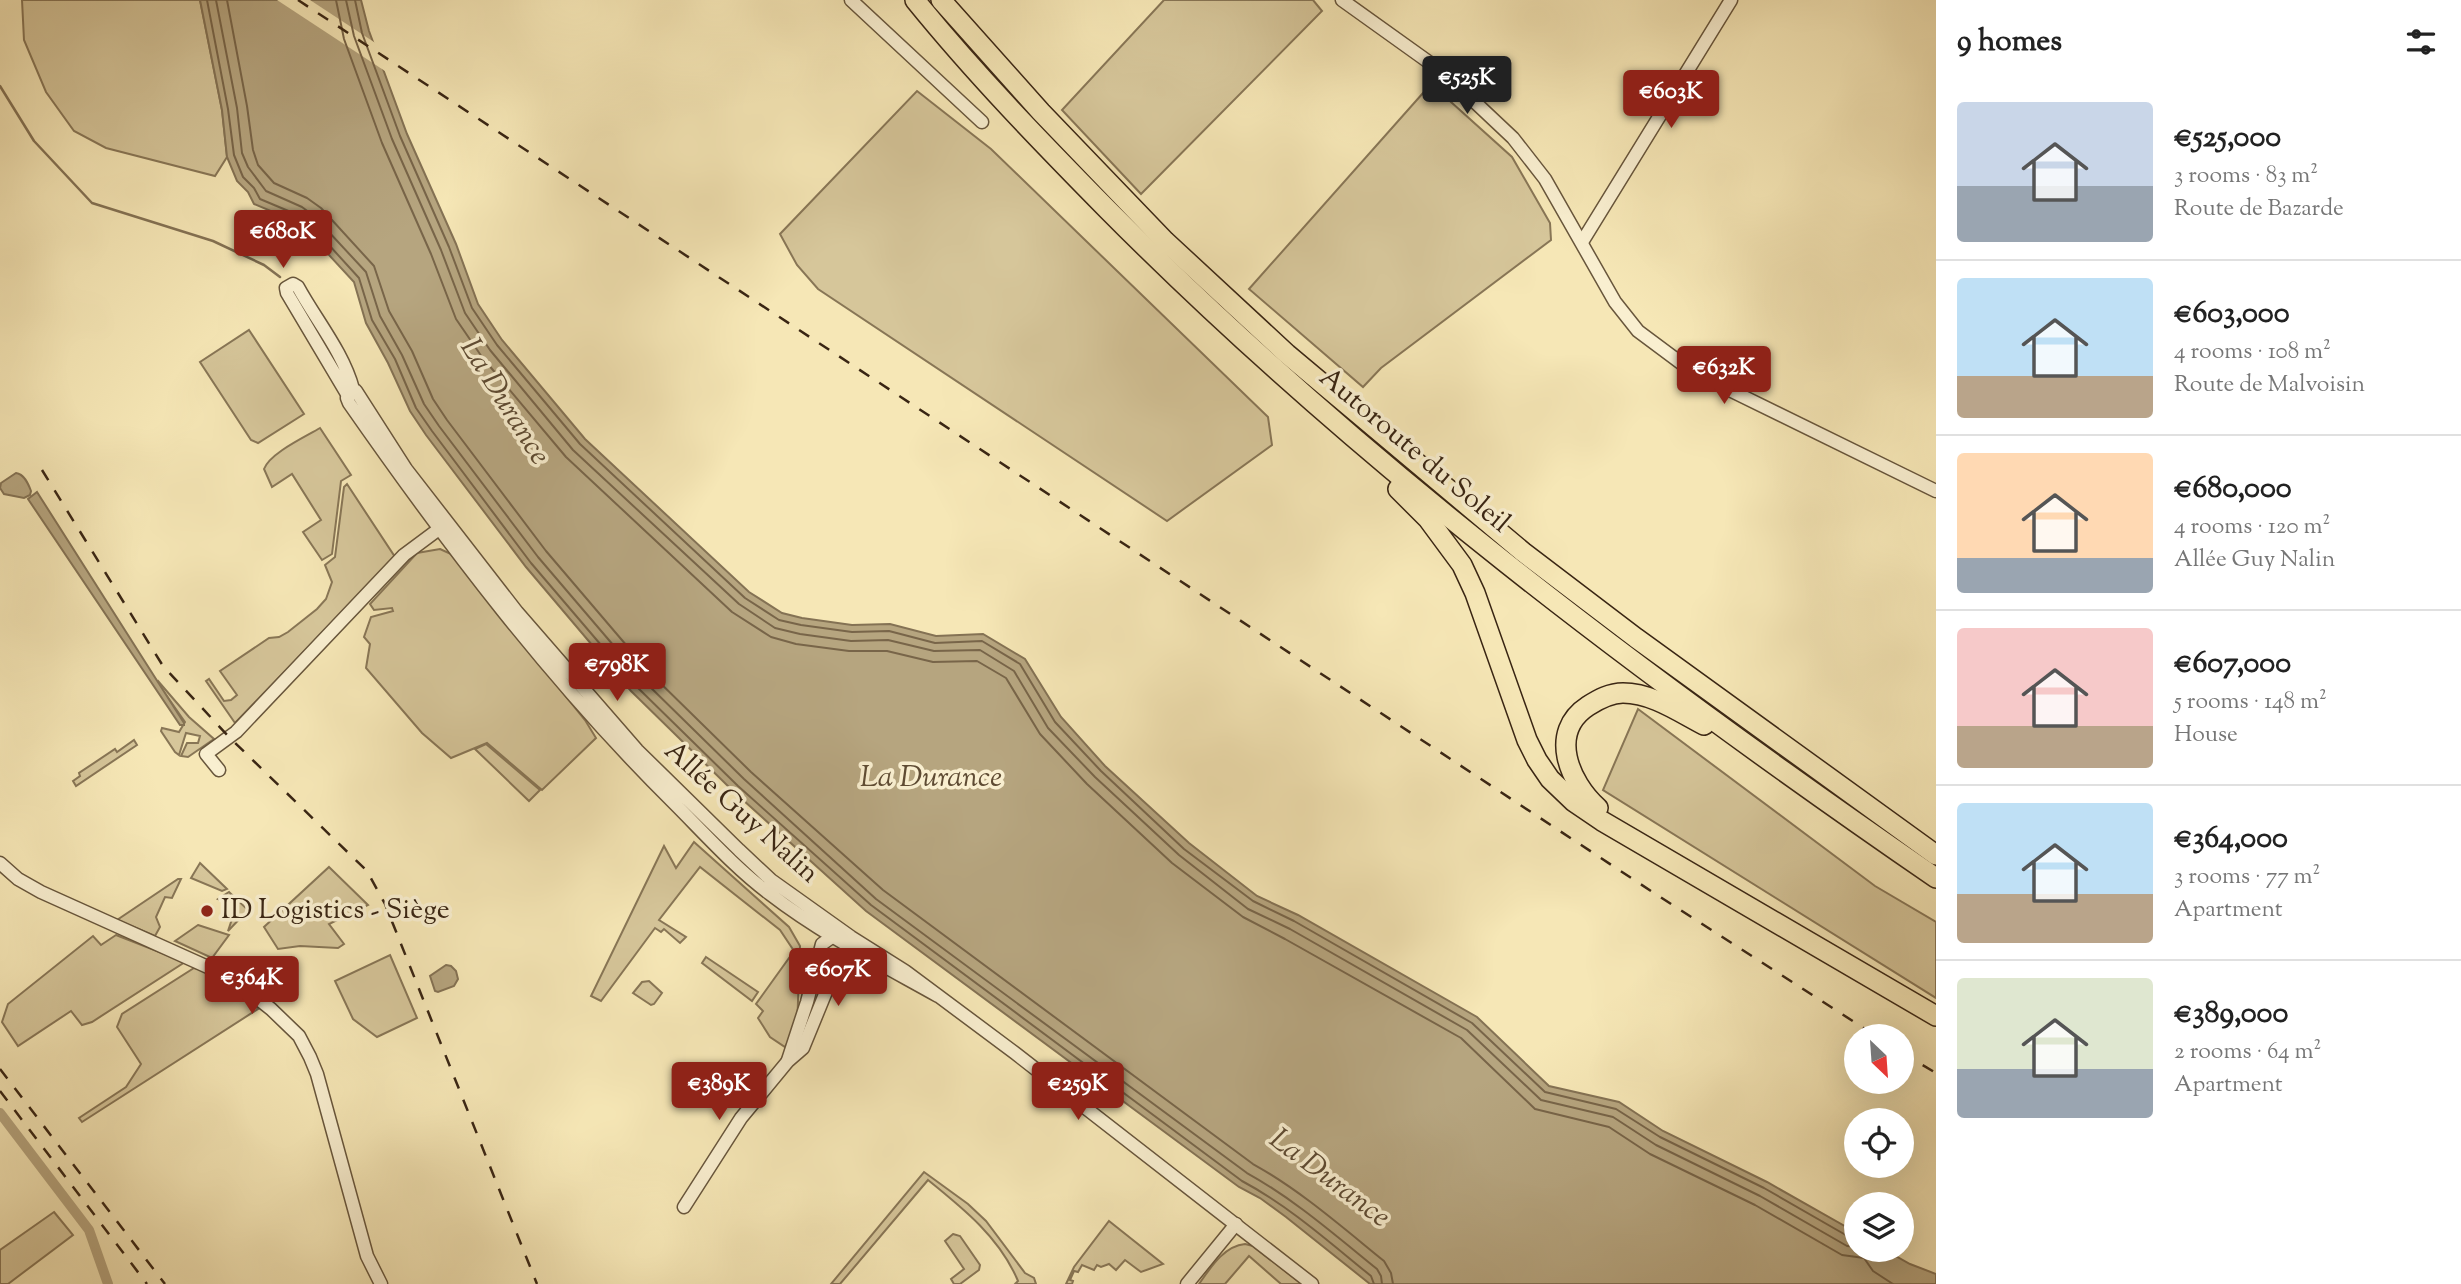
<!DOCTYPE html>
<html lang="en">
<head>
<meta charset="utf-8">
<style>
  body { margin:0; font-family:"Sorts Mill Goudy",serif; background:#f2f2f2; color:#222; height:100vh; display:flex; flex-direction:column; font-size:26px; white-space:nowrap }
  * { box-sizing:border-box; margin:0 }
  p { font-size:23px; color:#767676 }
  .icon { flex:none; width:38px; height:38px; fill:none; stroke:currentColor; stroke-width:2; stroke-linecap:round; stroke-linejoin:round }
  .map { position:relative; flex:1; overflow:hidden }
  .side { display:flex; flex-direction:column; background:#fff; width:525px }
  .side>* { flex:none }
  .needle { width:46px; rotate:155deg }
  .buttons { position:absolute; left:1844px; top:1024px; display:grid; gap:14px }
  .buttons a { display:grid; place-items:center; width:70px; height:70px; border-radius:50%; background:#fff; box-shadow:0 7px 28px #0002; font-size:35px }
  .price { position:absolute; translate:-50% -60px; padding:0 16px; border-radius:7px; background:#8f2418; color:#fff; font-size:23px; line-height:46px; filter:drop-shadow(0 2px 4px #0008) }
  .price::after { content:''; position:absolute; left:50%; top:42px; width:21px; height:16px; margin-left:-10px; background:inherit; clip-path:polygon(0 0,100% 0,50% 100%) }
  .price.active { background:#222; color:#fff }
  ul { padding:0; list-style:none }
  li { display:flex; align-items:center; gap:21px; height:175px; padding:0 21px }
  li+li { border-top:2px solid #e0e0e0 }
  li span { display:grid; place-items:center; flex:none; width:196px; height:140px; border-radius:7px; color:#555 }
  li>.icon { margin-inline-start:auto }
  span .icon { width:84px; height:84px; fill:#fffc; stroke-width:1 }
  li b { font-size:30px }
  h2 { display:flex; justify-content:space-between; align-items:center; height:84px; padding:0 21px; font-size:30px }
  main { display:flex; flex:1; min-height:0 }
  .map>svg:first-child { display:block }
  .green { fill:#d6c69a; stroke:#887656; stroke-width:2 }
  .water { fill:#b6a57f; stroke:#847254; stroke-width:2 }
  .pier { fill:#f6e7b6 }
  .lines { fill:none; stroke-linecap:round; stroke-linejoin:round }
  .shore { stroke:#786549; stroke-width:2 }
  .stream { stroke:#847254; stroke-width:2.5 }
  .canal { stroke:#b6a57f; stroke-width:10 }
  .minor-casing { stroke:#68563c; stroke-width:15 }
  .highway-casing { stroke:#392513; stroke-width:22 }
  .minor { stroke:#f9efd0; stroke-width:12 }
  .highway { stroke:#f6e7b6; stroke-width:19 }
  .rail { stroke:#392513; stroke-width:2.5; stroke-dasharray:12 12; stroke-linecap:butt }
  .poi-dot { fill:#8f2418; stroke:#f9efd0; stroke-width:2.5 }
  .labels { text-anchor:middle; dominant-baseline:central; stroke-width:7; stroke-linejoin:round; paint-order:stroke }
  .street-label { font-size:28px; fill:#392513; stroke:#f9efd0 }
  .poi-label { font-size:28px; fill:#392513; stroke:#f9efd0; text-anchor:start }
  .water-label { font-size:30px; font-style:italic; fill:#5e4b33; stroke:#f9efd0 }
</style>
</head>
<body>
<main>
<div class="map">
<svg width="1936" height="1284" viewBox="0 0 1936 1284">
  <rect width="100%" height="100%" fill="#f6e7b6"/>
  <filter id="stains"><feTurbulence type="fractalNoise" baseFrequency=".00286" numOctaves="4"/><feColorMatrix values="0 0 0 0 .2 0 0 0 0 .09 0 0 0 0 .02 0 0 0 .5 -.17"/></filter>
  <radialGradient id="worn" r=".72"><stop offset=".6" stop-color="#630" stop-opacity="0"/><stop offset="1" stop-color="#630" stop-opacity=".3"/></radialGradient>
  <!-- green -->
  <g class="green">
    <path d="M22 0H200L222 110 227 157 215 176 106 148 74 131 46 92 24 40Z"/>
    <path d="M1164 0H1313L1322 11 1141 194 1062 110Z"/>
    <path d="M1431 84 1512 157 1550 223 1551 240 1381 368 1363 387 1249 289Z"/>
    <path d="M917 91 991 149 1268 417 1272 445 1167 521 818 289 797 265 780 234Z"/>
    <path d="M249 330 304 414 258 443 251 440 200 362Z"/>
    <path d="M320 428 351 475 341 481 332 554 322 560 303 532 321 520 292 474 272 487 264 469C270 453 305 437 320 428Z"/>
    <path d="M347 484 395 557 235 723 206 681 209 679 224 701 231 700 237 695 220 671 269 638 279 637 288 632 317 609 326 599 332 582 325 565 335 557 344 487Z"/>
    <path d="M440 549 451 554 585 720 596 738 542 790 487 743 451 758 422 733 366 668 370 644 364 637 371 617 393 611 392 608 374 610 370 604 417 553Z"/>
    <path d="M158 681 189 717 214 739 188 757 181 756 187 743H198L200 736 186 733 179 755 175 752 161 731 162 728 179 732 185 722 157 682Z"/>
    <path d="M1638 709 1875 886 1936 922V998L1603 790Z"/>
    <path d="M134 740 137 745 76 786 73 781 80 776 79 773 115 749 117 752Z"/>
    <path d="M486 744 540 790 529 801 475 749Z"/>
    <path d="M694 842 789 927 800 946 797 1029 785 1047 770 1037 758 1018 763 1011 756 1004 794 951 780 930 700 867 659 920 686 937 680 943 664 929 661 932 655 928 601 1001 591 996 664 846 676 868Z"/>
    <path d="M200 863 227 889 222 891 191 878Z"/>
    <path d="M329 867 368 905 329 924 344 944 338 948 300 946 278 949 264 927Z"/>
    <path d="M178 879H181L172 898 165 897 156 917 160 927 155 936 117 920Z"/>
    <path d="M229 892 248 910 228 931 236 907 218 899Z"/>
    <path d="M198 925 229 935 212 958 175 941Z"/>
    <path d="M116 935 185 962 92 1022 82 1025 71 1011 18 1046 2 1022 8 1004 93 936 101 945Z"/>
    <path d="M390 955 417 1018 377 1037 353 1019 335 981Z"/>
    <path d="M706 957 758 992 752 1001 702 963Z"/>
    <path d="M194 968C216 970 243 993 258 1009L82 1122 79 1118 126 1087 141 1064 117 1027 122 1014Z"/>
    <path d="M649 981 662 993 654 1004 651 1005 633 993 642 982Z"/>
    <path d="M924 1172 968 1204 986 1221 1025 1273 1034 1278 1036 1284H1015L1018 1281C1000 1238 964 1209 928 1180L840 1284H831Z"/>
    <path d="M54 1212 73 1235 8 1284H0V1250Z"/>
    <path d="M1109 1221 1163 1264 1141 1272 1125 1260 1116 1270 1109 1264 1101 1267 1097 1265 1094 1270 1082 1265 1078 1272 1074 1271 1070 1280 1073 1281 1072 1284H1066L1074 1267Z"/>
    <path d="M953 1234 960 1236 980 1265 979 1270 960 1284H954L951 1279 964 1269 945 1241Z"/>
    <path d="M1245 1244 1253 1246 1302 1284H1281L1249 1256 1225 1284H1199C1211 1267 1224 1246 1245 1244Z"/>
  </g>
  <!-- water -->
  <g class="water">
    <path d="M200 0H361L369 31 407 134 456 244 478 304 502 340 585 439 749 592 782 613 802 618 852 625 890 624 936 636 983 634 1025 659 1061 717 1105 766 1189 843 1257 896 1298 915 1477 1017 1549 1086 1619 1102 1663 1131 1767 1182 1857 1233V1250H1885L1910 1264 1936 1274V1284H1370L1286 1217 1260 1198 1239 1187 866 911 733 791 631 691 526 567 426 435 410 411 388 363 366 323 354 282 304 228 295 221 254 204 248 192 237 181 227 157 222 110Z"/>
    <path d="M16 473C24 474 28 483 31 491L30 495 24 498 4 494 0 488 1 483Z"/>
    <path d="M37 492 184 723V725H180L28 499Z"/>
    <path d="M446 965 451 966 456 971 458 979 454 986 438 992 435 991 430 976Z"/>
  </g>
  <!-- pier -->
  <path class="pier" d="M277 0H310L377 44 388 73Z"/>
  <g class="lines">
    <!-- shore -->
    <g class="shore">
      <path d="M207 0 228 109 234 155 243 177 254 188 260 199 298 215 308 222 359 278 372 320 395 359 416 408 432 431 531 563 636 686 738 786 871 905 1242 1181C1289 1206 1329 1242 1371 1276L1374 1284"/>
      <path d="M216 0 237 108 242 153 248 167 266 191 302 207 314 216 366 272 380 316 402 355 424 404 439 426 538 557 643 680 744 779 876 899 1247 1173C1294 1199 1335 1235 1377 1269L1381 1276 1382 1284"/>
      <path d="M227 0 247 106 253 150 258 165 274 183 307 198 321 208 374 266 389 311 412 351 433 399 447 420 546 551 650 673 751 772 883 890 1253 1164C1300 1190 1342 1227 1384 1261L1391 1273 1393 1284"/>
      <path d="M336 0 344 39 382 143 431 254 456 319 482 357 566 457 732 612 771 637 796 644 849 651H887L933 662 977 661 1006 678 1040 734 1087 784 1172 863 1243 917 1285 939 1461 1038 1535 1109 1609 1127 1650 1154 1755 1205 1842 1255 1864 1258 1873 1271 1893 1284"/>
      <path d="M346 0 354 36 392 139 441 250 465 313 490 350 573 450 739 604 775 628 800 634 851 641 888 640 934 651 980 650 1014 671 1048 728 1095 777 1179 855 1248 909 1290 929 1467 1030 1541 1100 1613 1117 1656 1145 1760 1196 1847 1246 1857 1247"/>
      <path d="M355 0 362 33 400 136 449 247 472 308 497 345 580 444 745 598 779 620 801 625 852 632 889 631 935 643 982 641 1020 664 1055 722 1101 771 1184 849 1253 901 1294 921 1472 1023 1545 1092 1616 1109 1660 1137 1764 1188 1851 1238 1857 1239"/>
    </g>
    <!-- stream -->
    <g class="stream">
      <path d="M0 86 34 141 92 203 213 241 264 265 280 277"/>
      <path d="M0 871 14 883"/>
    </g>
    <!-- canal -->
    <path class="canal" d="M0 1113 89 1230 108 1284"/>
    <defs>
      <g id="minor">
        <path d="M851 0 982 122"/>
        <path d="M1342 0 1444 73 1513 138 1545 179 1615 302 1638 331 1693 372 1936 491"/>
        <path d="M1582 242 1731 0"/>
        <path d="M347 394 287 293 286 288 293 284 298 287C316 320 343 352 353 389"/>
        <path d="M219 770 206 754 236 732 404 555 443 526"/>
        <path d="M0 863 18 879 41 892 230 977 271 1009 299 1036 310 1057 317 1074 367 1256 381 1284"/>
        <path d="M938 996C881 964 822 934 770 894 735 868 705 834 674 803 551 681 448 545 349 403L347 398 349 390 356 391 406 469 517 612 637 750 739 850 771 880 851 937 905 971 1015 1053 1312 1284"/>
        <path d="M788 1060 807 1002 822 944 836 934"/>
        <path d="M684 1207 741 1118 788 1061 803 1048 830 982 837 968 845 958 851 940"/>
        <path d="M1187 1284 1236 1224"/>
      </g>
      <g id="highway">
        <path d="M915 0C975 74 1041 142 1108 210 1358 462 1644 677 1936 878"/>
        <path d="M941 0 1041 112 1165 241 1287 354 1523 552 1636 638 1936 855"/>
        <path d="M1398 489 1428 519 1462 565 1475 593 1527 740 1537 760 1550 779 1574 802 1602 821 1936 1016"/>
        <path d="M1598 808C1569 782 1548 732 1588 706 1599 699 1610 693 1623 693 1652 693 1679 712 1704 725"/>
      </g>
    </defs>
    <!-- minor casing -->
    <use href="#minor" class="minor-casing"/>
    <!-- highway casing -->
    <use href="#highway" class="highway-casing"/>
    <!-- minor -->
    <use href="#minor" class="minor"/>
    <!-- highway -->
    <use href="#highway" class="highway"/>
    <!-- rail -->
    <g class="rail">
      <path d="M298 0 1654 893 1876 1036"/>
      <path d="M42 470 163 666 230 738 367 871 385 904 537 1284"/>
      <path d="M1902 1053 1936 1073"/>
      <path d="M0 1069 165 1284"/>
      <path d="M0 1091 147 1284"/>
    </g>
  </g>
  <!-- markers -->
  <circle class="poi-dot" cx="207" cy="911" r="7"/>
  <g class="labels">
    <!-- street labels -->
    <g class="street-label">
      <text transform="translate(1414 451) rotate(40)">Autoroute du Soleil</text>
      <text transform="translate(741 813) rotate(42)">Allée Guy Nalin</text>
    </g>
    <!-- poi labels -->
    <g class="poi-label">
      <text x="221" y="911">ID Logistics - Siège</text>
    </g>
    <!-- water labels -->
    <g class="water-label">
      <text transform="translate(504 402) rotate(58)">La Durance</text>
      <text x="931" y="778">La Durance</text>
      <text transform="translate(1329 1179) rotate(37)">La Durance</text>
    </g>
  </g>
  <rect width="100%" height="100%" filter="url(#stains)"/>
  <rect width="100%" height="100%" fill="url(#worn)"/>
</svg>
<div class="buttons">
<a><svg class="needle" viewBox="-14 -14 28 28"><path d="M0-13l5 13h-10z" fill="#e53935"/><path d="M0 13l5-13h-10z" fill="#767676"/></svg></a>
<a><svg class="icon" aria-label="locate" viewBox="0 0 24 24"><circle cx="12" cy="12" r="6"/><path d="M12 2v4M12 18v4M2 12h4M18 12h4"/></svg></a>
<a><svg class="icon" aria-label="layers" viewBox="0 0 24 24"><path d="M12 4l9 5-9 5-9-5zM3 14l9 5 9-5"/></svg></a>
</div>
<b class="price active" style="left:1467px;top:116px">€525K</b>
<b class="price" style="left:1671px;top:130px">€603K</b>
<b class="price" style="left:283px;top:270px">€680K</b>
<b class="price" style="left:1724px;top:406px">€632K</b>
<b class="price" style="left:617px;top:703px">€798K</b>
<b class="price" style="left:838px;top:1008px">€607K</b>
<b class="price" style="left:252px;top:1016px">€364K</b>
<b class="price" style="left:719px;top:1122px">€389K</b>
<b class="price" style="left:1078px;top:1122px">€259K</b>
</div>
<section class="side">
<h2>9 homes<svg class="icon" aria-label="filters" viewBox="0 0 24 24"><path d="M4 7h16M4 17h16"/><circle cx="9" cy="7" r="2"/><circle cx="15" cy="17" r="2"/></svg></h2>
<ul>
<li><span style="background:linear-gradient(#c9d6e8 60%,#9aa5b1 0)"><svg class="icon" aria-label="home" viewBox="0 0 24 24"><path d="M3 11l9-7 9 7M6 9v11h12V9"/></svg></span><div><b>€525,000</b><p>3 rooms · 83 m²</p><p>Route de Bazarde</p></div></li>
<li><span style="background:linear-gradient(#bfe0f5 70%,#b9a48a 0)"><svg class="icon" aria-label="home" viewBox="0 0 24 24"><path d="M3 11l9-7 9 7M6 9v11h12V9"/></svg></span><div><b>€603,000</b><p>4 rooms · 108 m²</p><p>Route de Malvoisin</p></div></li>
<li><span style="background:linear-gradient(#ffd9b3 75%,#9aa5b1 0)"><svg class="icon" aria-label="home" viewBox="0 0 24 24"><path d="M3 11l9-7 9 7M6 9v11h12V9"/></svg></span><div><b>€680,000</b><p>4 rooms · 120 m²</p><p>Allée Guy Nalin</p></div></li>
<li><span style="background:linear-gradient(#f6c9c9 70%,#b9a48a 0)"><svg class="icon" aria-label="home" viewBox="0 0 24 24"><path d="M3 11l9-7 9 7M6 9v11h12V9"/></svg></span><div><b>€607,000</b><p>5 rooms · 148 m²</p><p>House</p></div></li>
<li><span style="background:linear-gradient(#bfe0f5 65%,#b9a48a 0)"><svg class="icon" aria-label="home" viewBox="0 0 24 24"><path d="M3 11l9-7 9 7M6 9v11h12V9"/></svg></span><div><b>€364,000</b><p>3 rooms · 77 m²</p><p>Apartment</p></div></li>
<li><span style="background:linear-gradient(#dfe7d0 65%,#9aa5b1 0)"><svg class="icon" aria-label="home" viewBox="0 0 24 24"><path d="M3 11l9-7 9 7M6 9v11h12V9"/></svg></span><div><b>€389,000</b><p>2 rooms · 64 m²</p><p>Apartment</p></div></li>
</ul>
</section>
</main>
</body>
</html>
